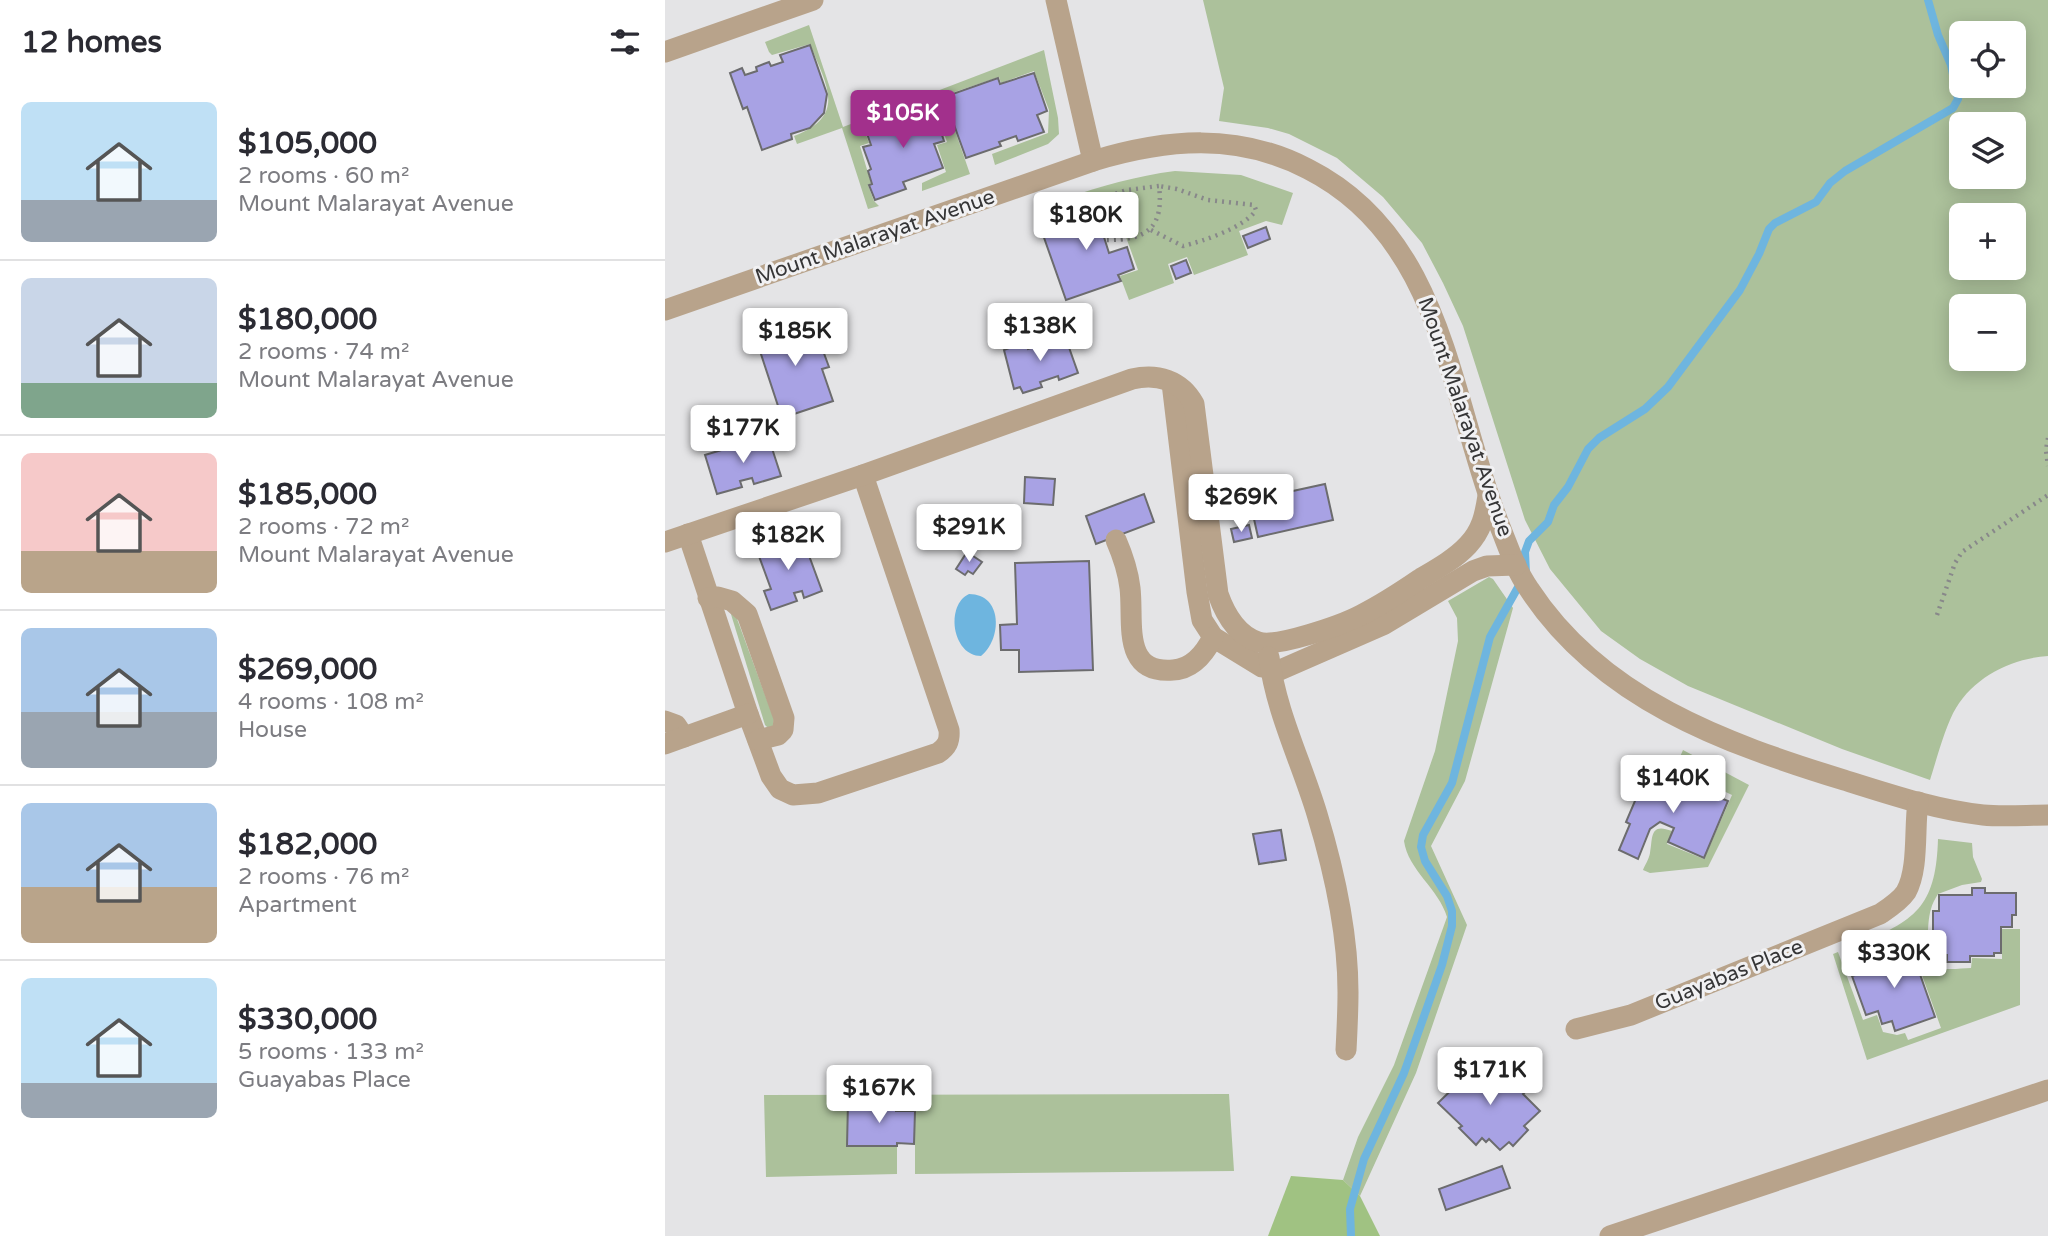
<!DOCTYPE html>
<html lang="en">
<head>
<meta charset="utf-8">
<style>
  body { margin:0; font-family:"Varela Round",sans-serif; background:#f7f7f7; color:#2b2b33; height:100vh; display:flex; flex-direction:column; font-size:26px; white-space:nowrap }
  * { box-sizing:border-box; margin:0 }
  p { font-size:23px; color:#7c7c81 }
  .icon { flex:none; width:38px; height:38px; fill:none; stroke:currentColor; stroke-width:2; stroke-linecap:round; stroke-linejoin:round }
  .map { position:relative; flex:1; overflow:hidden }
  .side { display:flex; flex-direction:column; background:#fff; width:665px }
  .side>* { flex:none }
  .buttons { position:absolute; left:1284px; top:21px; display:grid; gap:14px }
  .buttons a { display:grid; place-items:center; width:77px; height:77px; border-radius:10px; background:#fff; box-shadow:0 4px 18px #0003; font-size:35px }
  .price { position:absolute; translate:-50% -60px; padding:0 16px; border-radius:7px; background:#fff; color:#222; font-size:23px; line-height:46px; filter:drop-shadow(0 2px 4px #0008) }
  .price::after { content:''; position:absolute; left:50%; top:42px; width:21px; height:16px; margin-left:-10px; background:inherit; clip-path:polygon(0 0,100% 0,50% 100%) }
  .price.active { background:#a2308c; color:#fff }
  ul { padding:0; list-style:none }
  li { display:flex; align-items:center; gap:21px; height:175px; padding:0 21px }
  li+li { border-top:2px solid #e1e1e2 }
  li span { display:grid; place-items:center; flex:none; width:196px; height:140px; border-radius:10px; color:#555 }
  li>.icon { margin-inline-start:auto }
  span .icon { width:84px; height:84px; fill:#fffc; stroke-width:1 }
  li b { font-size:30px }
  h2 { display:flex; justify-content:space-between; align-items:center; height:84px; padding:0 21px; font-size:30px }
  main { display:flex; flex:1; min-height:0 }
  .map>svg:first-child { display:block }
  .green { fill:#acc19b; fill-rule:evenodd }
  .forest { fill:#a0c282 }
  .water { fill:#6eb5df }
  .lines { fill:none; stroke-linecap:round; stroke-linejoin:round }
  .stream { stroke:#6eb5df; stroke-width:8 }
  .building { fill:#a8a2e4; stroke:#6c6c6e; stroke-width:2 }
  .path { stroke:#88888a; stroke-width:4.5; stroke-dasharray:2 5; stroke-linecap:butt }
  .minor { stroke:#b8a38b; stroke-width:21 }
  .labels { text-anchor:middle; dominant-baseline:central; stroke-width:6; stroke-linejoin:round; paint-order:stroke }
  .street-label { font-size:21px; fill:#363637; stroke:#f1f1f3 }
</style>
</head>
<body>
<main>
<section class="side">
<h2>12 homes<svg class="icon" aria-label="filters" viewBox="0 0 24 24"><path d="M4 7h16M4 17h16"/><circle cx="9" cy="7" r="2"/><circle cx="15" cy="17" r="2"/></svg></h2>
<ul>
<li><span style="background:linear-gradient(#bfe0f5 70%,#9aa5b1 0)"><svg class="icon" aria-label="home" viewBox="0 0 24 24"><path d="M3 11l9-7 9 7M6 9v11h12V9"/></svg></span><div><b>$105,000</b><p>2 rooms · 60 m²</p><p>Mount Malarayat Avenue</p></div></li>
<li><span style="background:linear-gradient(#c9d6e8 75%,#7fa58c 0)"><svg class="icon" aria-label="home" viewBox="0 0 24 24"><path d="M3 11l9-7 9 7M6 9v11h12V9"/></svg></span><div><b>$180,000</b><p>2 rooms · 74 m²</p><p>Mount Malarayat Avenue</p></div></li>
<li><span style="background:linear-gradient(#f6c9c9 70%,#b9a48a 0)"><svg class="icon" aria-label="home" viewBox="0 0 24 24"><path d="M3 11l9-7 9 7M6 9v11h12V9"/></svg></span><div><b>$185,000</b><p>2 rooms · 72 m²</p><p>Mount Malarayat Avenue</p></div></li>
<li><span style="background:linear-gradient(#a9c7e8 60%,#9aa5b1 0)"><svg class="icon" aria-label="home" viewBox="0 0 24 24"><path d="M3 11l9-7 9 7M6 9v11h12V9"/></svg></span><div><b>$269,000</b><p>4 rooms · 108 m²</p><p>House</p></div></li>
<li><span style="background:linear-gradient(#a9c7e8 60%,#b9a48a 0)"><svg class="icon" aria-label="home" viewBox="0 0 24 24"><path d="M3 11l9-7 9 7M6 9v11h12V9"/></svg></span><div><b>$182,000</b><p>2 rooms · 76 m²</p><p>Apartment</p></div></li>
<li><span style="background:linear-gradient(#bfe0f5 75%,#9aa5b1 0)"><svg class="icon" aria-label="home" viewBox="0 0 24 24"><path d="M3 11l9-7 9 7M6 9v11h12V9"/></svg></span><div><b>$330,000</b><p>5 rooms · 133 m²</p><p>Guayabas Place</p></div></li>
</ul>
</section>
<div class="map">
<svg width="1383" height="1236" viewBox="0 0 1383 1236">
  <rect width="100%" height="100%" fill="#e4e4e6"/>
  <!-- green -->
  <g class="green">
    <path d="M538 0H1383V656C1348 658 1310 676 1291 708 1281 724 1271 761 1265 780L1177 749 1023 686 975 659 936 631 885 569 860 520 798 326 778 283 757 243 718 197 672 158 624 134 603 128 554 121 559 88ZM1297 33H1349V86H1297ZM1297 124H1349V177H1297ZM1297 215H1349V268H1297ZM1297 306H1349V359H1297Z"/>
    <path d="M144 25 178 127 379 50 393 118 394 134 383 144 330 165 327 154 383 133 384 110 369 71 336 83 334 77 278 96 305 174 257 191V183L281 172 272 145 282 142 269 105 258 102 197 124 204 143 195 146 206 183 203 185 209 201 214 206 203 209 177 128 132 144 129 136C183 115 161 85 145 44L107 55 104 52 100 42Z"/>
    <path d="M510 171 576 175 628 193 617 225 601 221 574 231 583 255 529 275 522 257 503 264 509 283 464 300 455 276 473 270 458 229 454 230 442 194 401 207 399 199C436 186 471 176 510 171Z"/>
    <path d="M824 577 828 579 848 608 800 781 766 846 802 925 751 1073 695 1196 678 1180 693 1137 729 1065 782 917C774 889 743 870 739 841L770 751 793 641 792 618 783 601Z"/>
    <path d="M65 611 71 616 109 719 108 726 103 728 100 725Z"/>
    <path d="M1018 750 1084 785 1043 867 985 873 978 870C980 865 984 859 985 853 988 838 984 822 1007 831L1002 844 1039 859 1067 795 1010 768Z"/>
    <path d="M1273 839 1307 843 1308 857 1317 879 1316 882 1297 885 1273 894C1270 899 1267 904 1266 909 1262 921 1260 961 1273 967 1282 971 1296 968 1306 968L1307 958 1337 959V929H1355V1005L1202 1060 1168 954 1173 952 1198 1020 1212 1015 1218 1032 1232 1035 1240 1033 1243 1040 1276 1028 1244 939 1202 952 1197 942C1254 920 1271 902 1273 839Z"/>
    <path d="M564 1094 569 1171 250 1174V1112L231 1111V1102H183L182 1146H232V1174L101 1177 99 1095Z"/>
  </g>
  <!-- forest -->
  <path class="forest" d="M626 1176 678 1180 695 1196 715 1236H603Z"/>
  <!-- water -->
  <path class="water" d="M304 594C338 594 337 639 316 656 287 656 280 605 304 594Z"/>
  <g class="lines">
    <!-- stream -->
    <path class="stream" d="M686 1236 685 1209 699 1159 739 1073 777 965 787 926V911L782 896 760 861 756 847 758 835 787 783 825 637 861 573 860 552 864 541 883 522 889 505 903 487 923 449 934 438 980 409 1003 387 1075 290 1094 254 1104 229 1110 223 1151 202 1165 183 1180 171 1288 108 1293 99 1286 65 1273 35 1263 0"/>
  </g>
  <!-- building -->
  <g class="building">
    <path d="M145 45 162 94 159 113 145 128 126 134 127 139 97 150 82 107 78 109 65 73 77 68 80 75 92 71 91 67 104 62 106 66 118 62 115 55Z"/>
    <path d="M369 73 382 111 372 115 379 132 353 141 351 136 334 142 336 146 301 158 279 97 333 78 335 84Z"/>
    <path d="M258 105 267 107 271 112 272 119 269 125 271 130 275 129 279 141 269 144 278 168 238 182 241 189 210 200 204 185 207 184 203 171 206 169 198 147 206 145 200 128 241 114 240 111Z"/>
    <path d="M444 203 453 229 438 234 444 253 462 247 469 269 453 275 456 281 401 300 377 232 401 224 399 218Z"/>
    <path d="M601 227 605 239 583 248 578 236Z"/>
    <path d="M521 260 526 273 511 279 506 266Z"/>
    <path d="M145 320 154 349 157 348 164 367 157 369 168 401 117 418 91 339 106 334 105 330 129 322 130 325Z"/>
    <path d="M390 336 401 339 413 373 394 380 393 376 375 382 377 387 358 393 355 387 349 389 339 350 360 342 363 349 377 344 376 340Z"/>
    <path d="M103 436 116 476 89 484 87 478 75 481 77 487 52 494 40 455Z"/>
    <path d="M610 476 614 494 660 484 668 520 593 537 581 483Z"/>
    <path d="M360 477 390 479 388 505 359 503Z"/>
    <path d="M479 494 489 522 431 544 421 516Z"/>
    <path d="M584 525 587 538 569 542 566 529Z"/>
    <path d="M122 537 126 547 139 542 157 591 139 598 137 591 129 593 132 601 106 610 99 591 106 589 91 548Z"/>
    <path d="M302 552 317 562 308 574 303 571 300 575 291 569Z"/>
    <path d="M424 561 428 670 354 672V650H336L335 625 352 624 350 563Z"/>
    <path d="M984 768 1063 801 1039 858 1003 842 1009 828 995 822 985 829 973 859 954 850 965 824 961 822Z"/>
    <path d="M616 830 621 860 594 864 588 834Z"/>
    <path d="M1307 888H1320V893H1351V915H1347V927H1336V953H1329V956H1305V962H1282V955H1270L1271 951H1268V911H1274V895H1307Z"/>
    <path d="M1245 946 1270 1017 1230 1031 1227 1021 1217 1024 1213 1011 1201 1015 1187 976 1200 972 1197 963Z"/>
    <path d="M813 1064 826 1076 833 1069 844 1080 849 1075 863 1089 858 1094 875 1111 859 1126 863 1130 848 1146 844 1142 835 1150 824 1139 821 1142 817 1138 811 1145 794 1128 797 1126 773 1103Z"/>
    <path d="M183 1102H231V1111H250L249 1144 232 1143V1146H182Z"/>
    <path d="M837 1166 845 1188 781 1210 774 1189Z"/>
  </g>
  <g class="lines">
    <!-- path -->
    <g class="path">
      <path d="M384 215 462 190 494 186C499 228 482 240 442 240"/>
      <path d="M486 230 518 246C538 241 579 228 591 210L589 205 543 200 512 189 494 186"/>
      <path d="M1383 438 1381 450 1383 466"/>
      <path d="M1272 615 1290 563 1297 552 1383 495"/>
    </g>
    <!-- minor -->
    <g class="minor">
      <path d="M391 0 428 161"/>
      <path d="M0 52 148 0"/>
      <path d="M0 310 428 161C501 139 572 132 643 169 779 238 784 397 834 524 843 546 850 569 864 589 936 699 1059 743 1179 780 1224 794 1271 810 1318 815 1339 817 1362 815 1383 815"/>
      <path d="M507 383 532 592 537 620 548 637 597 667 615 670 718 625 808 571 822 566 851 565"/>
      <path d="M23 534 83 714 106 776 115 789 128 795 153 793 273 753C282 747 285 741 284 730L198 475"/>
      <path d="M451 540C458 556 463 571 465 588 469 622 456 674 508 670 528 669 540 653 548 637"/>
      <path d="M0 542 198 475 467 379C492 373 516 380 529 404L553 594C560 614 572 635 593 642 611 648 677 625 696 615 716 605 736 592 755 579 772 569 790 559 803 545 817 530 820 515 823 496"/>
      <path d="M43 598 53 597 67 601 82 614 119 718 118 730 113 735 93 740"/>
      <path d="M604 657C611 712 636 761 652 814 669 870 683 933 683 992 683 1011 682 1031 681 1050"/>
      <path d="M0 721 11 725 19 737"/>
      <path d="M0 744 83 714"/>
      <path d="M911 1029 966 1015 1215 914C1224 908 1235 901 1241 892 1254 869 1249 828 1253 802"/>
      <path d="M945 1236 1383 1090"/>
    </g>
  </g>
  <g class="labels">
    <!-- street labels -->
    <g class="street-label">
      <text transform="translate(210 237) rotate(-19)">Mount Malarayat Avenue</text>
      <text transform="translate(800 417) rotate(71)">Mount Malarayat Avenue</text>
      <text transform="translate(1064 975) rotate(-22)">Guayabas Place</text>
    </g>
  </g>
</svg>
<div class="buttons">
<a><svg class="icon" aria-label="locate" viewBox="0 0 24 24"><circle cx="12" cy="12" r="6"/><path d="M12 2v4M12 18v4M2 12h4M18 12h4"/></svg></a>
<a><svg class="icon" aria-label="layers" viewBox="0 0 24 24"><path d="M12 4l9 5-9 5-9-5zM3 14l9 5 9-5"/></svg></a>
<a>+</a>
<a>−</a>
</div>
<b class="price active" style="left:238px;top:150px">$105K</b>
<b class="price" style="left:421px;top:252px">$180K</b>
<b class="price" style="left:375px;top:363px">$138K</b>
<b class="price" style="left:130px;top:368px">$185K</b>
<b class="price" style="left:78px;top:465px">$177K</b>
<b class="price" style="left:576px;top:534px">$269K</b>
<b class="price" style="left:304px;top:564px">$291K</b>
<b class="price" style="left:123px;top:572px">$182K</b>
<b class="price" style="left:1008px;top:815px">$140K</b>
<b class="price" style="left:1229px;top:990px">$330K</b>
<b class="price" style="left:825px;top:1107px">$171K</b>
<b class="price" style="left:214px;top:1125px">$167K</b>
</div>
</main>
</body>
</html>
